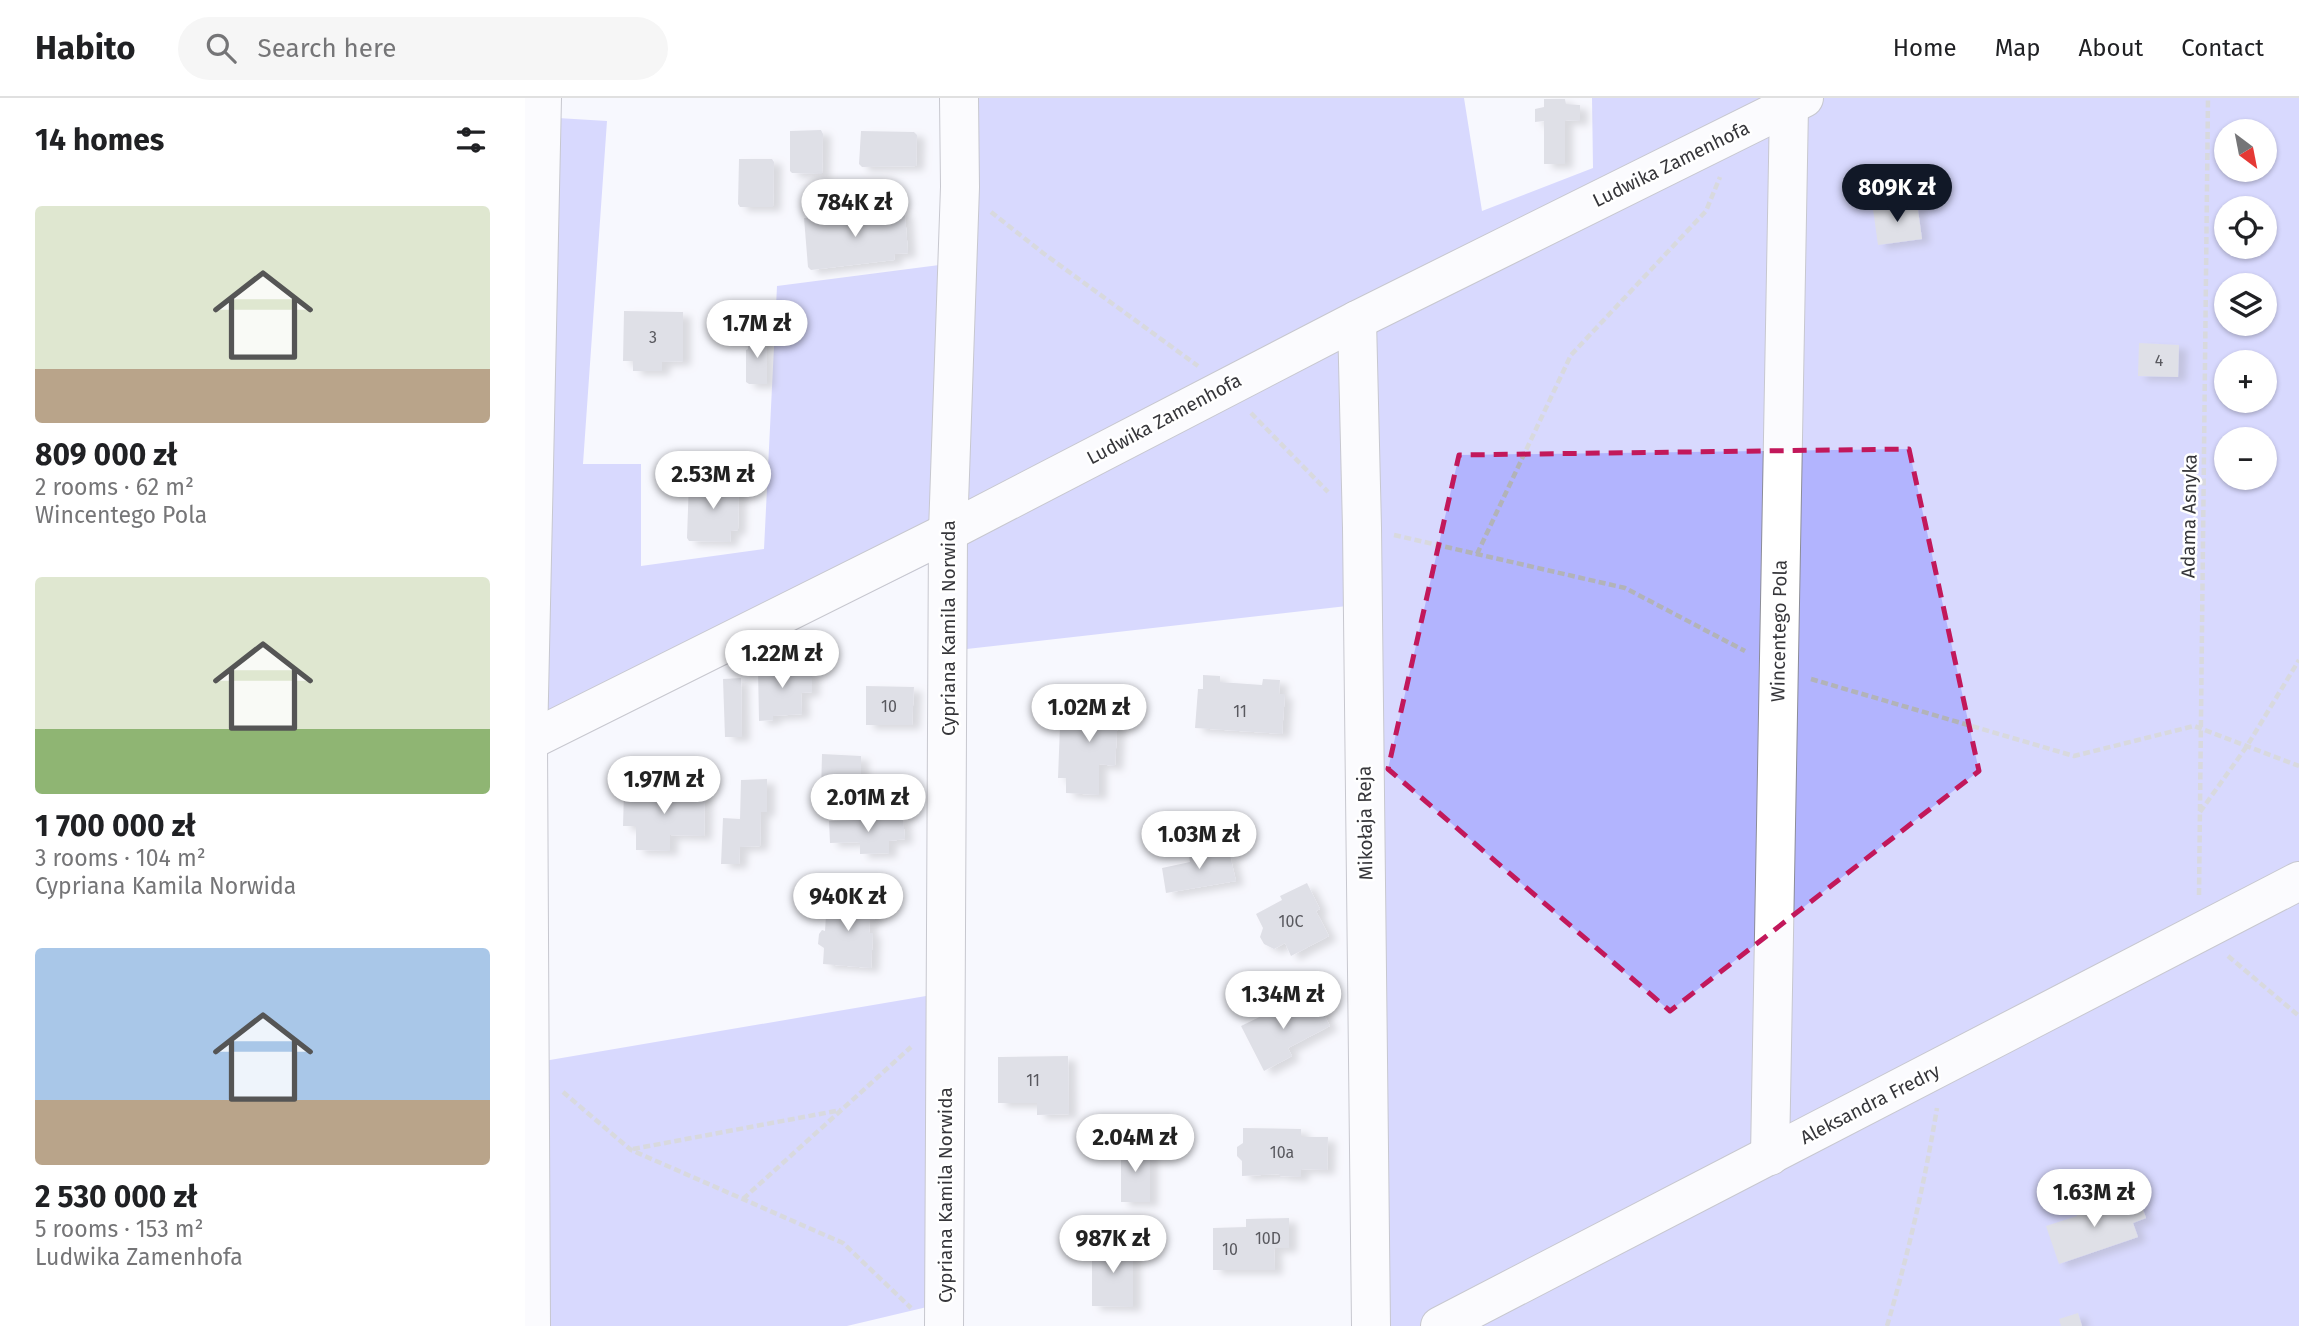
<!DOCTYPE html>
<html lang="en">
<head>
<meta charset="utf-8">
<style>
  body { margin:0; font-family:"Fira Sans",sans-serif; background:#f6f6f6; color:#202124; height:100vh; display:flex; flex-direction:column; font-size:26px; white-space:nowrap }
  * { box-sizing:border-box; margin:0 }
  p { font-size:23px; color:#757577 }
  .icon { flex:none; width:38px; height:38px; fill:none; stroke:currentColor; stroke-width:2; stroke-linecap:round; stroke-linejoin:round }
  .map { position:relative; flex:1; overflow:hidden }
  .panel { display:flex; flex-direction:column; background:#fff; width:525px }
  .panel>* { flex:none }
  .needle { width:46px; rotate:148deg }
  .fabs { position:absolute; left:1689px; top:21px; display:grid; gap:14px }
  .fabs a { display:grid; place-items:center; width:63px; height:63px; border-radius:50%; background:#fff; box-shadow:0 2px 5px #0004; font-size:35px }
  .price { position:absolute; translate:-50% -60px; padding:0 16px; border-radius:24px; background:#fff; color:#222; font-size:23px; line-height:46px; filter:drop-shadow(0 2px 4px #0008) }
  .price::after { content:''; position:absolute; left:50%; top:42px; width:21px; height:16px; margin-left:-10px; background:inherit; clip-path:polygon(0 0,100% 0,50% 100%) }
  .price.current { background:#111827; color:#fff }
  ul { padding:0; list-style:none }
  li { display:grid; align-content:center; gap:14px; height:371px; padding:0 35px }
  li span { display:grid; place-items:center; height:217px; border-radius:7px; color:#555 }
  li>.icon { margin-inline-start:auto }
  span .icon { width:126px; height:126px; fill:#fffc; stroke-width:1 }
  li b { font-size:30px }
  h2 { display:flex; justify-content:space-between; align-items:center; height:84px; padding:0 35px; font-size:30px }
  header { display:flex; align-items:center; gap:42px; box-sizing:border-box; height:98px; padding:0 35px; background:#fff; border-bottom:2px solid #e0e0e0 }
  header strong { font-size:33px }
  nav { display:flex; gap:38px; margin-inline-start:auto; font-size:24px }
  .search { width:490px; height:63px; background:#f6f6f6; display:flex; align-items:center; gap:18px; box-sizing:border-box; padding:0 24px; border-radius:38px; color:#757577; font-size:26px }
  main { display:flex; flex:1; min-height:0 }
  .map>svg:first-child { display:block }
  .forest { fill:#b2b4fe; fill-rule:evenodd }
  .building { fill:#c2c3cd; filter:url(#shadow) }
  .lines { fill:none; stroke-linecap:round; stroke-linejoin:round }
  .minor-casing { stroke:#8c8d97; stroke-width:40 }
  .path { stroke:#b2b3b8; stroke-width:4.5; stroke-dasharray:7 3.5; stroke-linecap:butt }
  .minor { stroke:#fff; stroke-width:38 }
  .marked { fill:none; stroke:#c2185b; stroke-width:5; stroke-dasharray:14 9; stroke-linejoin:round }
  .labels { text-anchor:middle; dominant-baseline:central; stroke-width:5; stroke-linejoin:round; paint-order:stroke }
  .number-label { font-size:16px; fill:#59595f }
  .street-label { font-size:19px; fill:#36363a; stroke:#fff }
</style>
</head>
<body>
<header>
<strong>Habito</strong>
<div class="search"><svg class="icon" aria-label="search" viewBox="0 0 24 24"><circle cx="10" cy="10" r="6"/><path d="M15 15l6 6"/></svg>Search here</div>
<nav><a>Home</a><a>Map</a><a>About</a><a>Contact</a></nav>
</header>
<main>
<section class="panel">
<h2>14 homes<svg class="icon" aria-label="filters" viewBox="0 0 24 24"><path d="M4 7h16M4 17h16"/><circle cx="9" cy="7" r="2"/><circle cx="15" cy="17" r="2"/></svg></h2>
<ul>
<li><span style="background:linear-gradient(#dfe7d0 75%,#b9a48a 0)"><svg class="icon" aria-label="home" viewBox="0 0 24 24"><path d="M3 11l9-7 9 7M6 9v11h12V9"/></svg></span><div><b>809 000 zł</b><p>2 rooms · 62 m²</p><p>Wincentego Pola</p></div></li>
<li><span style="background:linear-gradient(#dfe7d0 70%,#8fb573 0)"><svg class="icon" aria-label="home" viewBox="0 0 24 24"><path d="M3 11l9-7 9 7M6 9v11h12V9"/></svg></span><div><b>1 700 000 zł</b><p>3 rooms · 104 m²</p><p>Cypriana Kamila Norwida</p></div></li>
<li><span style="background:linear-gradient(#a9c7e8 70%,#b9a48a 0)"><svg class="icon" aria-label="home" viewBox="0 0 24 24"><path d="M3 11l9-7 9 7M6 9v11h12V9"/></svg></span><div><b>2 530 000 zł</b><p>5 rooms · 153 m²</p><p>Ludwika Zamenhofa</p></div></li>
</ul>
</section>
<div class="map">
<svg width="1774" height="1228" viewBox="0 0 1774 1228">
  <defs>
    <filter id="shadow"><feDropShadow dx="8" dy="4.5" stdDeviation="3.5" flood-color="#0004"/></filter>
  </defs>
  <rect width="100%" height="100%" fill="#f7f8fe"/>
  <!-- forest -->
  <path class="forest" d="M422 0H939L957 113 1068 70 1067 0H1774V1228H828L822 508 406 555V465L20 654 19 963 401 898 402 1209 322 1228H0V18L82 23 58 366H116V468L239 451 252 188 422 166ZM1701 33H1740V72H1701ZM1701 110H1740V149H1701ZM1701 187H1740V226H1701ZM1701 264H1740V303H1701ZM1701 341H1740V380H1701Z"/>
  <!-- building -->
  <g class="building">
    <path d="M1019 1H1040L1041 6 1055 7V23L1040 22V66H1019V23L1010 24V11L1019 9Z"/>
    <path d="M296 32 298 36 297 76 267 75 265 73V33Z"/>
    <path d="M336 33 389 34 392 37 391 68 337 69 334 66Z"/>
    <path d="M214 61H247L249 64 248 109H215L213 106Z"/>
    <path d="M1392 105 1397 141 1353 147 1348 111Z"/>
    <path d="M363 111 366 115 377 113 380 116 383 155 370 156 369 162 286 172 283 169 279 120Z"/>
    <path d="M99 213 158 214V263L137 264V273H108V263H98Z"/>
    <path d="M224 237H239L242 240V286H224L221 284V252L223 251Z"/>
    <path d="M1614 245 1654 247 1653 279 1613 278Z"/>
    <path d="M164 383 212 384 214 387 213 432 206 433 205 444 164 443 162 440Z"/>
    <path d="M259 558 260 572 275 571 287 574V594L276 595 277 616 248 618V622L234 623 233 572H244L242 559Z"/>
    <path d="M678 577 695 578V584L737 587 738 581 755 582 754 596H760L757 636 670 630 673 591H678Z"/>
    <path d="M216 580 217 639H200L198 581Z"/>
    <path d="M341 588 389 589 387 627H341Z"/>
    <path d="M552 597 594 599 590 668 574 666V697L541 695V680H533L535 628 552 627Z"/>
    <path d="M297 656 336 658V695H296Z"/>
    <path d="M242 681V714H236L235 748 215 749 214 766H196L198 720 215 721 216 682Z"/>
    <path d="M147 684 161 685 162 695 180 696 179 738 145 737V753L111 752V728H98L99 694H147Z"/>
    <path d="M378 720 380 741 364 743V755L335 756V744L305 745 304 723Z"/>
    <path d="M689 746 692 759 705 757 711 783 641 795 637 770 665 764 663 752Z"/>
    <path d="M782 785 795 811 791 813 804 838 766 858 760 845 749 851 739 846 735 839 738 830 731 816 757 802 755 798Z"/>
    <path d="M323 799H330L333 804 350 805 349 822H345L344 835H348L346 870 298 866 299 850 293 846 294 836 297 832 300 833 302 802 319 803Z"/>
    <path d="M790 900 805 928 763 950 767 958 739 973 716 928 761 906 765 913Z"/>
    <path d="M543 958 544 1016 512 1017V1005H473V959Z"/>
    <path d="M718 1030 776 1031V1039H803L802 1072 776 1071V1079L755 1078V1076L717 1078V1063L712 1058V1049L718 1045Z"/>
    <rect x="596" y="1049" width="29" height="55"/>
    <path d="M1564 1099 1568 1112 1600 1101 1602 1108 1615 1103 1621 1120 1608 1125 1613 1139 1534 1166 1521 1128 1552 1118 1548 1105Z"/>
    <path d="M764 1120V1150H749L750 1172H688V1130L721 1129V1121Z"/>
    <path d="M580 1138H596V1150H608V1209L567 1208V1150H580Z"/>
    <path d="M1553 1215 1557 1228H1536L1534 1221Z"/>
  </g>
  <g class="lines">
    <defs>
      <g id="minor">
        <path d="M832 222 837 430 846 1228"/>
        <path d="M0 645 423 434 832 222 1279 0"/>
        <path d="M1245 1058 1264 8"/>
        <path d="M6 1228 3 644 17 0"/>
        <path d="M419 1228 423 434 435 89 434 0"/>
        <path d="M915 1228 1774 783"/>
      </g>
    </defs>
    <!-- minor casing -->
    <use href="#minor" class="minor-casing"/>
    <!-- path -->
    <g class="path">
      <path d="M466 114 518 155 673 268"/>
      <path d="M726 315 803 394"/>
      <path d="M869 437 1100 490 1220 553"/>
      <path d="M952 456 1046 257 1181 113 1195 79"/>
      <path d="M1286 581 1549 658 1669 628 1774 668"/>
      <path d="M1675 714 1722 648 1774 562"/>
      <path d="M1674 797 1683 0"/>
      <path d="M1703 858 1774 918"/>
      <path d="M38 994 106 1052 318 1145 386 1210"/>
      <path d="M108 1051 316 1012"/>
      <path d="M218 1101 386 949"/>
      <path d="M1362 1228C1383 1157 1400 1083 1412 1010"/>
    </g>
    <!-- minor -->
    <use href="#minor" class="minor"/>
  </g>
  <!-- marked area -->
  <path d="M0 0H1774V1228H0ZM1384 351 1454 673 1145 913 863 671 934 357Z" fill="#f7f8fe" fill-opacity=".55" fill-rule="evenodd"/>
  <path class="marked" d="M1384 351 1454 673 1145 913 863 671 934 357Z"/>
  <g class="labels">
    <!-- number labels -->
    <g class="number-label">
      <text x="128" y="239">3</text>
      <text x="1634" y="262">4</text>
      <text x="364" y="608">10</text>
      <text x="715" y="613">11</text>
      <text x="766" y="823">10C</text>
      <text x="508" y="982">11</text>
      <text x="757" y="1054">10a</text>
      <text x="743" y="1140">10D</text>
      <text x="705" y="1151">10</text>
    </g>
    <!-- street labels -->
    <g class="street-label">
      <text transform="translate(1146 66) rotate(-26)">Ludwika Zamenhofa</text>
      <text transform="translate(639 321) rotate(-28)">Ludwika Zamenhofa</text>
      <text transform="translate(1664 418) rotate(-89)">Adama Asnyka</text>
      <text transform="translate(423 530) rotate(-90)">Cypriana Kamila Norwida</text>
      <text transform="translate(1254 533) rotate(-89)">Wincentego Pola</text>
      <text transform="translate(840 725) rotate(-91)">Mikołaja Reja</text>
      <text transform="translate(1345 1006) rotate(-27)">Aleksandra Fredry</text>
      <text transform="translate(420 1097) rotate(-90)">Cypriana Kamila Norwida</text>
    </g>
  </g>
</svg>
<div class="fabs">
<a><svg class="needle" viewBox="-14 -14 28 28"><path d="M0-13l5 13h-10z" fill="#e53935"/><path d="M0 13l5-13h-10z" fill="#757577"/></svg></a>
<a><svg class="icon" aria-label="locate" viewBox="0 0 24 24"><circle cx="12" cy="12" r="6"/><path d="M12 2v4M12 18v4M2 12h4M18 12h4"/></svg></a>
<a><svg class="icon" aria-label="layers" viewBox="0 0 24 24"><path d="M12 4l9 5-9 5-9-5zM3 14l9 5 9-5"/></svg></a>
<a>+</a>
<a>−</a>
</div>
<b class="price current" style="left:1372px;top:126px">809K zł</b>
<b class="price" style="left:330px;top:141px">784K zł</b>
<b class="price" style="left:232px;top:262px">1.7M zł</b>
<b class="price" style="left:188px;top:413px">2.53M zł</b>
<b class="price" style="left:257px;top:592px">1.22M zł</b>
<b class="price" style="left:564px;top:646px">1.02M zł</b>
<b class="price" style="left:139px;top:718px">1.97M zł</b>
<b class="price" style="left:343px;top:736px">2.01M zł</b>
<b class="price" style="left:674px;top:773px">1.03M zł</b>
<b class="price" style="left:323px;top:835px">940K zł</b>
<b class="price" style="left:758px;top:933px">1.34M zł</b>
<b class="price" style="left:610px;top:1076px">2.04M zł</b>
<b class="price" style="left:1569px;top:1131px">1.63M zł</b>
<b class="price" style="left:588px;top:1177px">987K zł</b>
</div>
</main>
</body>
</html>
